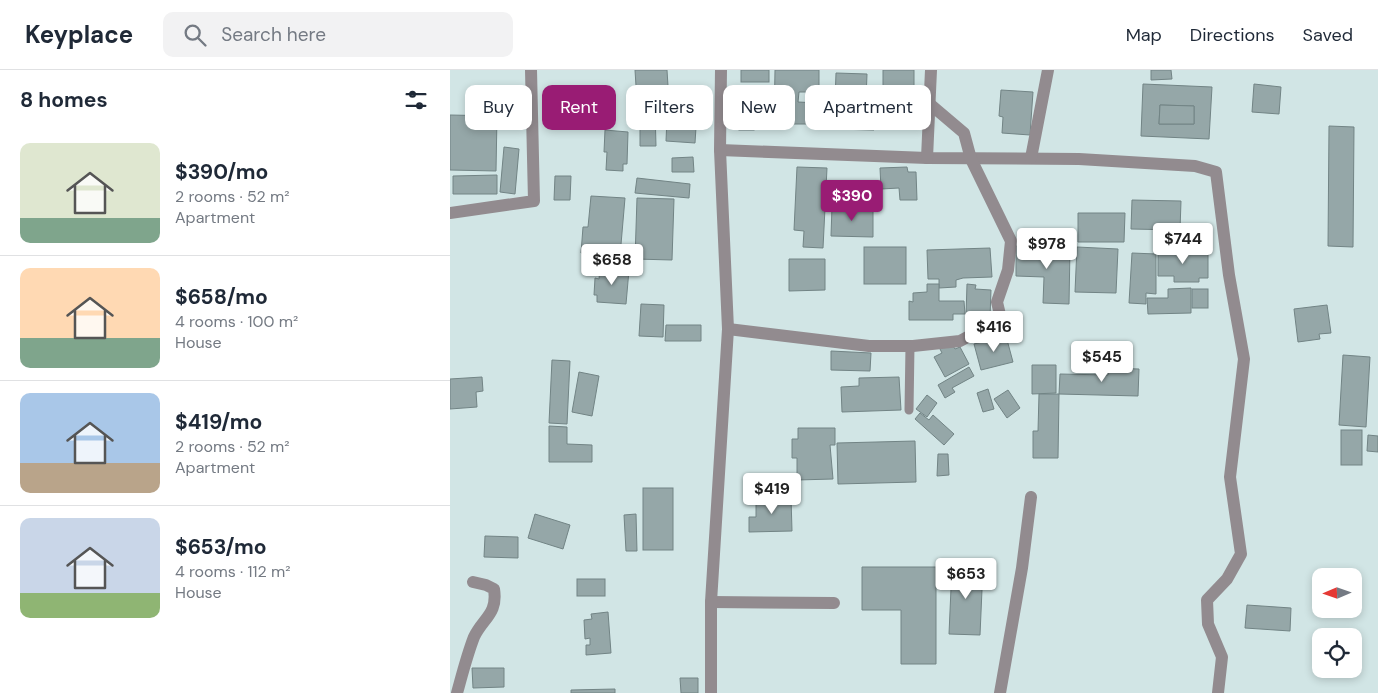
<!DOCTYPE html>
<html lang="en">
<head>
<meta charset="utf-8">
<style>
  body { margin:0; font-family:"DM Sans",sans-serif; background:#f2f2f3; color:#1f2937; height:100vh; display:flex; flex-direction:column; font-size:19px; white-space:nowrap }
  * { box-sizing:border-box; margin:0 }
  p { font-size:16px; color:#747a83 }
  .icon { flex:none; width:28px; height:28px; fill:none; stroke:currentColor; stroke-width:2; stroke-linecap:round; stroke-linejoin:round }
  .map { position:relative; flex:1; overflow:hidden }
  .panel { display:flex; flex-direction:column; background:#fff; width:450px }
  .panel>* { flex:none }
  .hud { position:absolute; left:15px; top:15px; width:475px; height:45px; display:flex; gap:10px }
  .needle { width:32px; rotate:268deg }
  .fabs { position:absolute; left:862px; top:498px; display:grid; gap:10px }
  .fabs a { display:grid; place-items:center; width:50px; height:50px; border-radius:10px; background:#fff; box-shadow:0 2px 8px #0003; font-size:25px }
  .price { position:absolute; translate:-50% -42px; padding:0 11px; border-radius:5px; background:#fff; color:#222; font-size:16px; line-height:32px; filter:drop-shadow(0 1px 2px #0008) }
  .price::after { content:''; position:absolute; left:50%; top:30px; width:15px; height:11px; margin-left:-8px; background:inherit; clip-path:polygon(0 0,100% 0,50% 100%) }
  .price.on { background:#991c74; color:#fff }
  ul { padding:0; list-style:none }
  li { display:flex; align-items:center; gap:15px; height:125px; padding:0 20px }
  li+li { border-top:1px solid #e0e1e3 }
  li span { display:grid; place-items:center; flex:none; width:140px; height:100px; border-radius:10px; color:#555 }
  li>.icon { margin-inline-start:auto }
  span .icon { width:60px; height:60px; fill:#fffc; stroke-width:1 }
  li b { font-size:21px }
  h2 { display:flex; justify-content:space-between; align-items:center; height:60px; padding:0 20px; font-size:21px }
  .chip { padding:0 18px; border-radius:10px; background:#fff; box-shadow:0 2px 8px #0003; font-size:18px; line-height:45px }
  .chip.on { background:#991c74; color:#fff }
  header { display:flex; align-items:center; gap:30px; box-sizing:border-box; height:70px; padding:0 25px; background:#fff; border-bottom:1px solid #e0e1e3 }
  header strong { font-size:24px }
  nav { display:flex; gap:28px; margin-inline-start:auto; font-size:18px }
  .search { width:350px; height:45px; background:#f2f2f3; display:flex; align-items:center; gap:12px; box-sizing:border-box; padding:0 18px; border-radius:10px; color:#747a83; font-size:19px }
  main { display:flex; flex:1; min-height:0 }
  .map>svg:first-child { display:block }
  .building { fill:#95a7a8; stroke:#728485; fill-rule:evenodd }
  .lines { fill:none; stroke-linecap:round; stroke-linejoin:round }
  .lane { stroke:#928b8f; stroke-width:9 }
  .street { stroke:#928b8f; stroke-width:12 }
</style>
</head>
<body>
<header>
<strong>Keyplace</strong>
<div class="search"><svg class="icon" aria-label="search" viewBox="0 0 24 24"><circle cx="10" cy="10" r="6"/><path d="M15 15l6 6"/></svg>Search here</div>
<nav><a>Map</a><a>Directions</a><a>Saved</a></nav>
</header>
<main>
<section class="panel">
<h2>8 homes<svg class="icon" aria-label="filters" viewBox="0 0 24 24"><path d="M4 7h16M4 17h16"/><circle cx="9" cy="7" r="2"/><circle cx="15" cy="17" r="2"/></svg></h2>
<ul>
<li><span style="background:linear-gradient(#dfe7d0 75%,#7fa58c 0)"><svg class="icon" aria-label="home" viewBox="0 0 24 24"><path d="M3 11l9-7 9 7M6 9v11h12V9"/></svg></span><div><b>$390/mo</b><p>2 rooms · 52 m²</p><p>Apartment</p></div></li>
<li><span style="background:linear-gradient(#ffd9b3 70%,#7fa58c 0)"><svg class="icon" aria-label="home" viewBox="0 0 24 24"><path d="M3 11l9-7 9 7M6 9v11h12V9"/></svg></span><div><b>$658/mo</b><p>4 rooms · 100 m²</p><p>House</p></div></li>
<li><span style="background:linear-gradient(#a9c7e8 70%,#b9a48a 0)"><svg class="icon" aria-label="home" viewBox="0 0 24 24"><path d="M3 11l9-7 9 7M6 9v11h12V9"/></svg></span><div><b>$419/mo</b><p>2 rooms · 52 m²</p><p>Apartment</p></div></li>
<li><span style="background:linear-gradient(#c9d6e8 75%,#8fb573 0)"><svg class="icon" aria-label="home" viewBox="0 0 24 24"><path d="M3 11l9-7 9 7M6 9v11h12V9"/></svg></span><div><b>$653/mo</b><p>4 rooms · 112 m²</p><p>House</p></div></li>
</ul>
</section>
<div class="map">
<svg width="928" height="623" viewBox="0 0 928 623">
  <rect width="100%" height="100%" fill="#d1e5e5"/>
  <!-- building -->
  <g class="building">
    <path d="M185 0H217L218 16H186Z"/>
    <rect x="291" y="0" width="28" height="12"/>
    <path d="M325 0H369V22H349L348 32 368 33V54H324Z"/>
    <rect x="433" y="0" width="31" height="20"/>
    <path d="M701 0H721L722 9 701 10Z"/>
    <path d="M386 3 417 4 416 30H425L424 60 384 59Z"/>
    <path d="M693 14 762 17 759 69 691 66ZM710 35 744 36V54H709Z"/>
    <path d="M804 14 831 17 829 44 802 42Z"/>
    <path d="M551 20 583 22 580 65 552 63 553 47 549 46Z"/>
    <path d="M213 23V38L205 39 206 76H190V24Z"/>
    <path d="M218 25 248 26 245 73 216 71Z"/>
    <path d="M710 35 744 36V54H709Z"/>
    <rect x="289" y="42" width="15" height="18"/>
    <path d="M0 45 47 46 46 101 0 100Z"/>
    <path d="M879 56 904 57 903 177 878 176Z"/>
    <path d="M155 60 178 62 177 94H173V101L156 100 157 82H154Z"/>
    <path d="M54 77 69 79 65 124 50 122Z"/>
    <path d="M243 87 244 102H222V88Z"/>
    <path d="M347 97 377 98 373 178 353 177 354 161 344 160Z"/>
    <path d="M457 97 458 102H466L467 130H450L449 118 431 119 430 98Z"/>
    <path d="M47 105V124H3V106Z"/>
    <path d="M105 106H121L120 130H104Z"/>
    <path d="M187 108 240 114 239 128 185 123Z"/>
    <path d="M141 126 175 128 170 186 131 183 133 157H138Z"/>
    <path d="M187 128 224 129 222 190 185 189Z"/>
    <path d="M682 130 731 131 730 160 681 159Z"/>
    <path d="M382 136 423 137V167L381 166Z"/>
    <path d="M628 143H675L674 172H628Z"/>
    <path d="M566 176 620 178 619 234 593 233 594 207 566 206Z"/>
    <rect x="414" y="177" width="42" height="37"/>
    <path d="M627 177 668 179 666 223 625 222Z"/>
    <path d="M540 178 542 207 513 208 506 210V217L489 218V209H478L477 180Z"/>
    <path d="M708 179 758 180V208H749V212H724V206H708Z"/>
    <path d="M682 183 706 184V224L696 223V234L679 233Z"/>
    <path d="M339 189H375V220L339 221Z"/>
    <path d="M150 198 179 200 176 234 147 232V225H144L145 208 149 209Z"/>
    <path d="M477 214H489V231H514L515 244H503V250H459V231L463 232V223L477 222Z"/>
    <path d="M517 214 526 215 525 219 541 220 540 247 516 246Z"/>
    <path d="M741 218V243L698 244 697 228H718V219Z"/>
    <rect x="742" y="219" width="16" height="19"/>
    <path d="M191 234 214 235 213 267 189 266Z"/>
    <path d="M877 235 881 263 869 264 870 269 848 272 844 239Z"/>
    <path d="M216 255H251V271H215Z"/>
    <path d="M556 266 563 292 531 300 524 274Z"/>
    <path d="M501 273 505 279 510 277 519 294 495 307 484 287 492 283 490 279Z"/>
    <path d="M381 281 421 283 420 301 381 300Z"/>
    <path d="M893 285 920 287 916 357 889 355Z"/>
    <path d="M102 290 120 291 117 354 99 353Z"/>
    <path d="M582 295H606V323L582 324Z"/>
    <path d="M519 297 524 306 502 318 505 322 495 328 488 315Z"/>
    <path d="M659 298 689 299 688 326 609 324 610 304 658 305Z"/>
    <path d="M129 302 149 306 142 346 122 342Z"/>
    <path d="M32 307 33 321 26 322 27 337 0 339V309Z"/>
    <path d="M449 307 451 340 392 342 391 317 409 316V308Z"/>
    <path d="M538 319 544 339 533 342 527 323Z"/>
    <path d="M558 320 570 338 557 348 544 329Z"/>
    <path d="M589 324H609L608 388H583V361H588Z"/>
    <path d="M477 325 487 333 477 347 466 339Z"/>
    <path d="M470 343 479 350 483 345 504 364 494 375 465 349Z"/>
    <path d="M99 356 117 357V374L142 375V392H99Z"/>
    <path d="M348 358H385V375H380L383 409 347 410V388H342V369H348Z"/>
    <rect x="891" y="360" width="21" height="35"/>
    <path d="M918 365 928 366V382L917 381Z"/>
    <path d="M465 371 466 412 388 414 387 373Z"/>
    <path d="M488 384H498L499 405 487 406Z"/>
    <rect x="193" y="418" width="30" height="62"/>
    <path d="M341 427 342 461 299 462V447H306V428Z"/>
    <path d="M85 444 120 455 113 479 78 468Z"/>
    <path d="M186 444 187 481H176L174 445Z"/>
    <path d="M35 466 68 467V488L34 487Z"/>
    <path d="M502 496 533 497 530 565 499 564Z"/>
    <path d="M412 497H486V594H451V540H412Z"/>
    <rect x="127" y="509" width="28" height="17"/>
    <path d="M797 535 841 538 840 561 795 558Z"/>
    <path d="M158 542 161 583 136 585V575H140V568L135 569 134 550 142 549 141 544Z"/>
    <path d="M22 598H54V617L23 618Z"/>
    <path d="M230 608H248V623H231Z"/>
    <path d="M165 619V623H121V620Z"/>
  </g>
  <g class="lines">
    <!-- lane -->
    <path class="lane" d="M459 340 460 276"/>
    <!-- street -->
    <g class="street">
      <path d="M270 80 477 88 629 89 745 96 766 102 779 205 794 289 780 407 791 484 777 509 757 530 758 554 772 587 768 623"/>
      <path d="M477 88 481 0"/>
      <path d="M581 88 598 0"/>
      <path d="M0 143 84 131 81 0"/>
      <path d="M278 259 419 276H463L510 271 551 249 547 232 558 200 561 171 521 89 514 63 481 35"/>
      <path d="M261 532 384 533"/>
      <path d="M7 623C12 605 17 585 24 567 33 548 48 544 44 519L36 515 23 512"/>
      <path d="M261 623V532L278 259 270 80 271 0"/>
      <path d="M550 623 572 498 581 427"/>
    </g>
  </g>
</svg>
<div class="fabs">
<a><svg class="needle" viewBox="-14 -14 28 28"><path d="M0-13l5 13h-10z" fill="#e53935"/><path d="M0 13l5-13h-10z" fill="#747a83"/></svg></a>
<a><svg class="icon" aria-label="locate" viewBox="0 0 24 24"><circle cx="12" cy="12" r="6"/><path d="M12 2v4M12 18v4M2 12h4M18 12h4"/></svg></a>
</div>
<b class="price on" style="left:402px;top:152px">$390</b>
<b class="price" style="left:733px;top:195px">$744</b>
<b class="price" style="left:597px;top:200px">$978</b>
<b class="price" style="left:162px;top:216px">$658</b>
<b class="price" style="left:544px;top:283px">$416</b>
<b class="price" style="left:652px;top:313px">$545</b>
<b class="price" style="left:322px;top:445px">$419</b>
<b class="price" style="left:516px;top:530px">$653</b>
<div class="hud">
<a class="chip">Buy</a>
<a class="chip on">Rent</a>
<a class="chip">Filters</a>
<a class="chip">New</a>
<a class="chip">Apartment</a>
</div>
</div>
</main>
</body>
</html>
